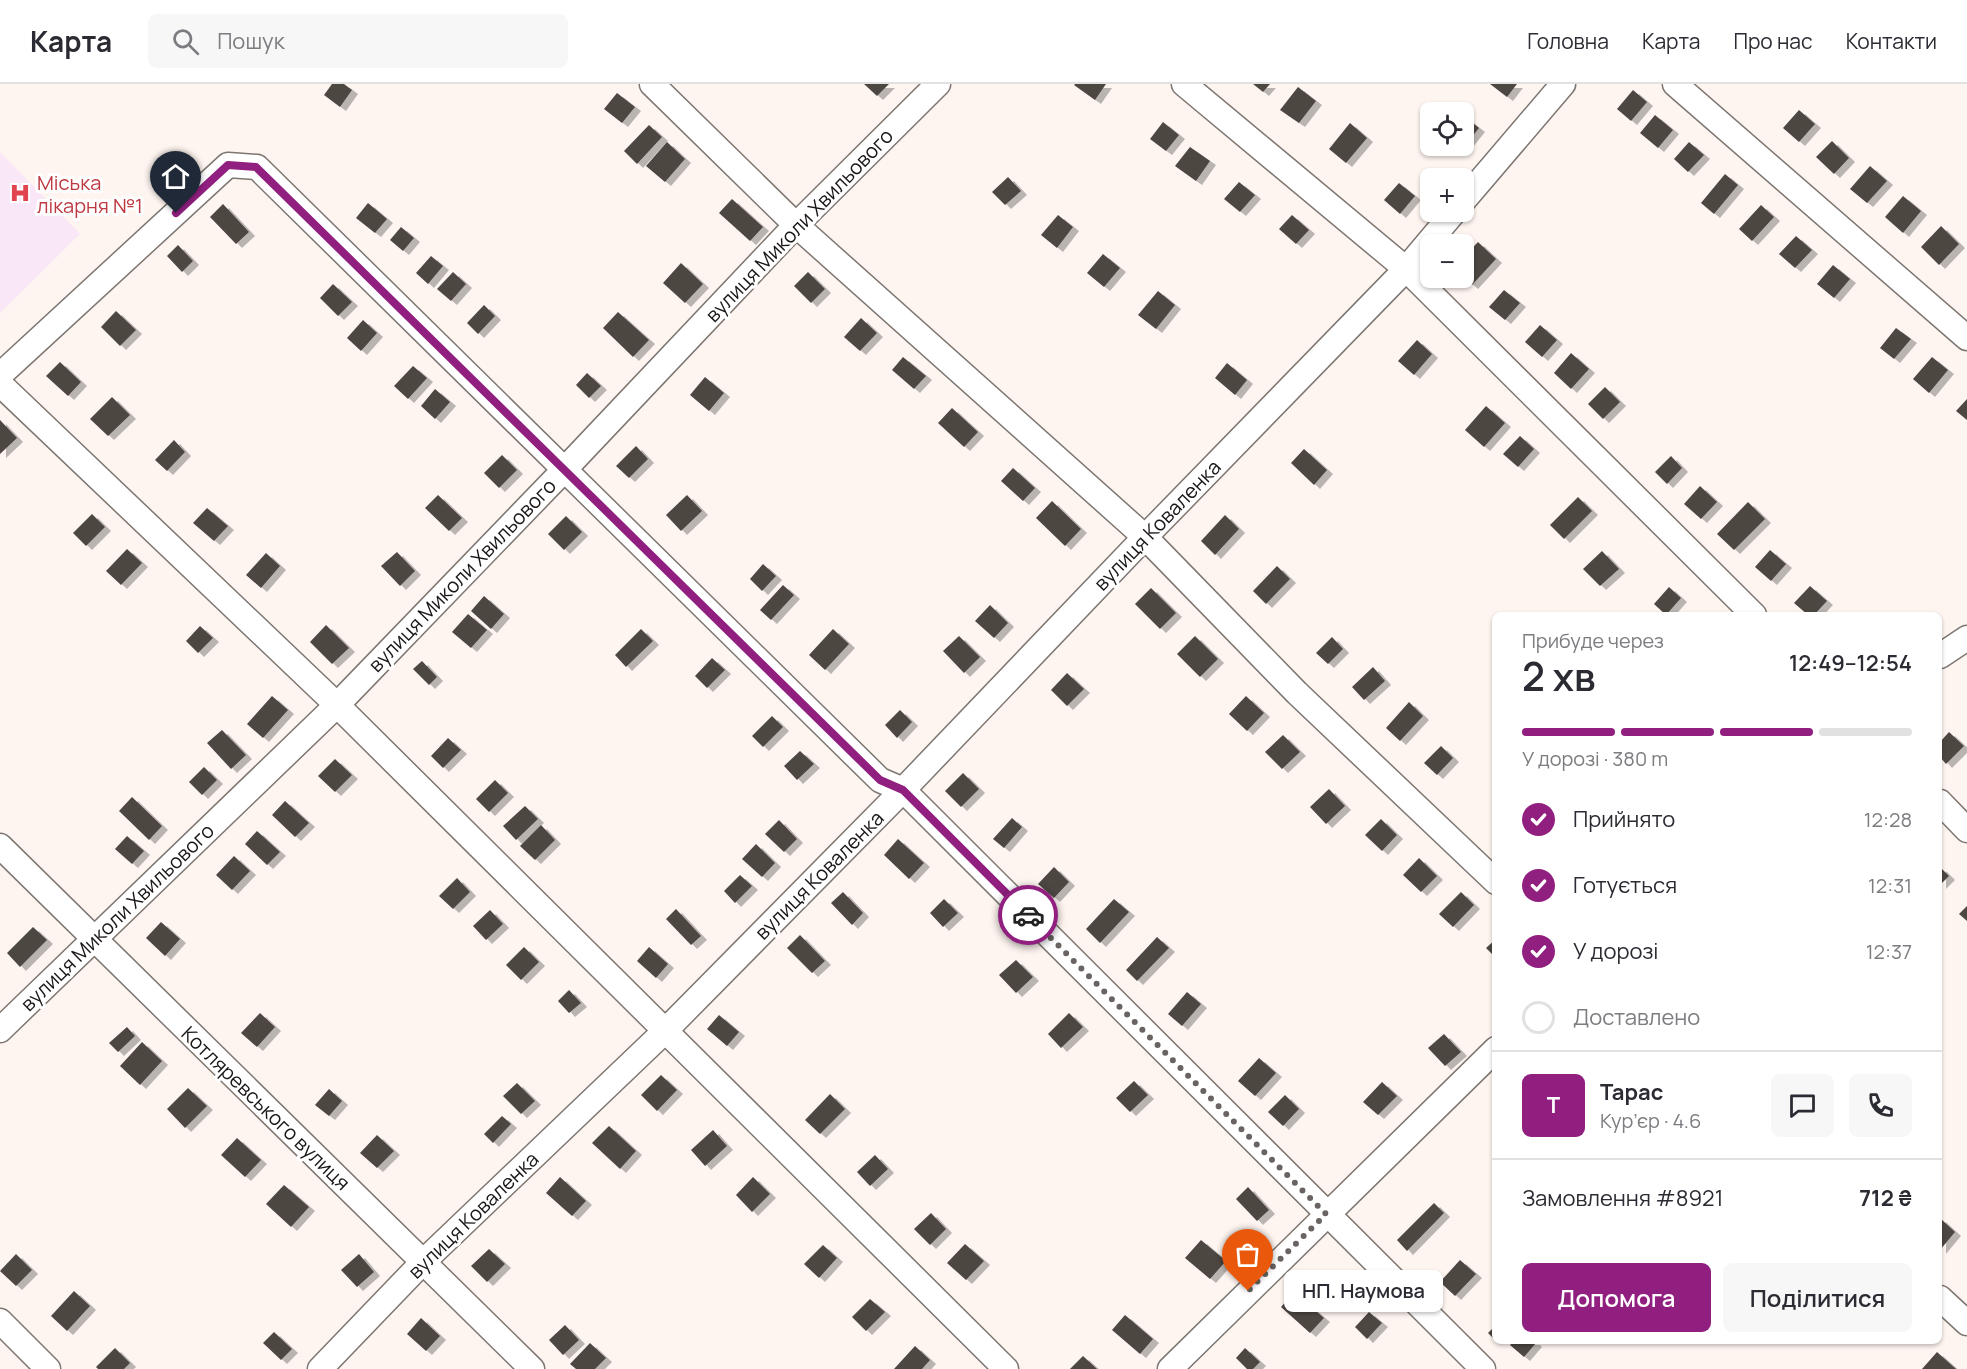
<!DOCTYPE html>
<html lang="uk">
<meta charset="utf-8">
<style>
body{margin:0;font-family:Manrope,sans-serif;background:#f7f7f7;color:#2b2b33;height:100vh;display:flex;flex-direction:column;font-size:22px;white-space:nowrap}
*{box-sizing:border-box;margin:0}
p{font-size:20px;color:#7c7c81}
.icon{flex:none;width:33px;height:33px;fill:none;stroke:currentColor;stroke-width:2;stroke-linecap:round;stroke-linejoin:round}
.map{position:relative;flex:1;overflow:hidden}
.drawer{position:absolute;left:1492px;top:528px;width:450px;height:732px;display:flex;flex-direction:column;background:#fff;border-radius:9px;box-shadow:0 2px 4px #0004}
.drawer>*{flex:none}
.fabs{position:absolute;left:1420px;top:18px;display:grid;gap:12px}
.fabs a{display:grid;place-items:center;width:54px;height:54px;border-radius:9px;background:#fff;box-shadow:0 2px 4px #0004;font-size:30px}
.pin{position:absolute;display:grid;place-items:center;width:51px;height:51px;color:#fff;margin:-62px -26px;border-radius:50% 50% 50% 0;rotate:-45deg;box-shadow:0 0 6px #0007}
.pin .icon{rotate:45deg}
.courier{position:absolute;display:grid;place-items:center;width:60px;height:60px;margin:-30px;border:4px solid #901f80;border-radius:50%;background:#fff;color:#222;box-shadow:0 2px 8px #0007}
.bubble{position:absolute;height:42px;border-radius:9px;background:#fff;box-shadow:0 2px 4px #0004;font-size:20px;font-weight:600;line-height:42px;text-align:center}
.overview em{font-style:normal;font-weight:600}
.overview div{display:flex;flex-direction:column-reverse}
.overview{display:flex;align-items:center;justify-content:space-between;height:102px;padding:0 30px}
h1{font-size:39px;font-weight:600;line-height:45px}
.bar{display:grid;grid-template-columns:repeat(4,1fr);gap:9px 6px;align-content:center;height:72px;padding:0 30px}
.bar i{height:8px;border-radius:4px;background:#e1e1e2}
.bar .active{background:#901f80}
.bar p{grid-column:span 4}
.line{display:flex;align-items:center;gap:15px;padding:0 30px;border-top:2px solid #e1e1e2}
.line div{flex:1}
.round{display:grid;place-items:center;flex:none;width:63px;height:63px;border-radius:9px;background:#f7f7f7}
ol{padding:0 30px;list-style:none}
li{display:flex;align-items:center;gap:18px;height:66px}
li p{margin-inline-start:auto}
li .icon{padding:6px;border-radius:50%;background:#901f80;color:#fff;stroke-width:4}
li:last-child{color:#7c7c81}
li i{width:33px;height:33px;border:3px solid #e1e1e2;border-radius:50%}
.button{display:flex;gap:12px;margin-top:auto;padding:12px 30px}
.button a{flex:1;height:69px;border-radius:9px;background:#901f80;color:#fff;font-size:24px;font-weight:600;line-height:69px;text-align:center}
.button a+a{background:#f7f7f7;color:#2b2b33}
header{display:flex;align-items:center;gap:36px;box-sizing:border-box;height:84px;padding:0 30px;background:#fff;border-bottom:2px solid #e1e1e2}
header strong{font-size:28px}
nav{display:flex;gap:33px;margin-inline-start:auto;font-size:21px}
.search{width:420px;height:54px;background:#f7f7f7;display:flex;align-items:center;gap:15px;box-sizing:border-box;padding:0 21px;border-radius:9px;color:#7c7c81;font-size:22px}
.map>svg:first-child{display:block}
</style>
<header>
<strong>Карта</strong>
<div class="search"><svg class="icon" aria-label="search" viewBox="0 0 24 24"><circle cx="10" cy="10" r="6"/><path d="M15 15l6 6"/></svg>Пошук</div>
<nav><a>Головна</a><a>Карта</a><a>Про нас</a><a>Контакти</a></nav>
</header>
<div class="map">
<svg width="1967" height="1285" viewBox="0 0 1967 1285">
<defs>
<filter id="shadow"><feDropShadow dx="6" dy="4" stdDeviation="0" flood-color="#0004"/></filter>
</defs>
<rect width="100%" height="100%" fill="#fef5f0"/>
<polygon fill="#f9e7f8" points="0,68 80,150 0,229"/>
<g fill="#4d4643" filter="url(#shadow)">
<polygon points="332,0 344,0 352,6 340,23 324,11"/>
<polygon points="864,0 889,0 877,12"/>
<polygon points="1075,0 1106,0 1095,16 1074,1"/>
<polygon points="1253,0 1270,0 1263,8"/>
<polygon points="1490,0 1517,0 1507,13"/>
<polygon points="1298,3 1316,17 1299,39 1280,26"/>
<polygon points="1633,6 1647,18 1631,37 1617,25"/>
<polygon points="617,9 635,23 622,39 604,25"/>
<polygon points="1799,26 1815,40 1799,58 1783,44"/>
<polygon points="1655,31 1673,46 1658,64 1640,49"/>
<polygon points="1464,32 1479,44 1467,59 1464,57"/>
<polygon points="1163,38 1179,51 1166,67 1150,55"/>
<polygon points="1350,39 1367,54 1346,79 1329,65"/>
<polygon points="649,41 662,53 637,80 624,67"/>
<polygon points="1832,57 1849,74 1834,90 1816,73"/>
<polygon points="667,58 685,75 665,98 646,82"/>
<polygon points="1689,58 1704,71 1688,88 1674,75"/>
<polygon points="1190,63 1210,77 1196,97 1175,82"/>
<polygon points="1870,82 1887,97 1867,119 1850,105"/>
<polygon points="1725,90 1738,101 1714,130 1701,119"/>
<polygon points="1008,93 1021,107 1005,121 992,108"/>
<polygon points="1239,98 1255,111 1240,128 1224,115"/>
<polygon points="1399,99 1415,112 1400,130 1384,116"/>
<polygon points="1903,112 1921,127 1903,149 1885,133"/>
<polygon points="732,115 763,143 750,157 719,129"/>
<polygon points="368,119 387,135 375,149 356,134"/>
<polygon points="223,120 249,148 236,160 210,133"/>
<polygon points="1761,121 1774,133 1752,157 1739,145"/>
<polygon points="1058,131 1073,143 1057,164 1041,151"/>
<polygon points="1292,131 1309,146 1296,160 1279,145"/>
<polygon points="1941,142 1959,160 1939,181 1921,163"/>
<polygon points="401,143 414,154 403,167 390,156"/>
<polygon points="1796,152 1812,166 1795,184 1779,170"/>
<polygon points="1478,158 1496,175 1472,201 1464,194 1464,173"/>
<polygon points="178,161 193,177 182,188 167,172"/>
<polygon points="1103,170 1120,184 1104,203 1087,189"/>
<polygon points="431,172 443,182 428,200 416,189"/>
<polygon points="681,179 703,200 685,219 663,199"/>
<polygon points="1833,181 1850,195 1834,214 1817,200"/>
<polygon points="453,188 466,200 451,217 437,205"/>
<polygon points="808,188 825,205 811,219 794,202"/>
<polygon points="333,200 352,218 338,232 320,214"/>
<polygon points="1504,206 1520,219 1505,236 1489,223"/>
<polygon points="1158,207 1175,221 1156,245 1138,231"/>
<polygon points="484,221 495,232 478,250 467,239"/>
<polygon points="116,227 136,246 120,262 101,243"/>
<polygon points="618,228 649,256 633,273 603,244"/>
<polygon points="861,234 877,249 860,267 844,253"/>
<polygon points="363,236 377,249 361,267 347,254"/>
<polygon points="1540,241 1557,256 1542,273 1525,258"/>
<polygon points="1896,244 1911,255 1894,275 1880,264"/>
<polygon points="1417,256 1432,270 1414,291 1398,277"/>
<polygon points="1571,269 1589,285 1571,305 1554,289"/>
<polygon points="903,273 926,292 914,305 892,286"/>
<polygon points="1932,273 1948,286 1929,309 1913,295"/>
<polygon points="60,278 81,298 68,312 46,292"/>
<polygon points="1227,279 1247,296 1235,311 1215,294"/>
<polygon points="413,282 427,294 408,315 394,302"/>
<polygon points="587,289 601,302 589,314 576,301"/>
<polygon points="705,293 724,309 709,327 690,311"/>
<polygon points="1605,303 1620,318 1603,335 1588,320"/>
<polygon points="435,305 450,318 435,335 421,322"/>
<polygon points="112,313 130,331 108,352 90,335"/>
<polygon points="1967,315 1967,336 1956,327"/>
<polygon points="1486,322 1505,339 1484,363 1465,346"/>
<polygon points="952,324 978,348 964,363 938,339"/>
<polygon points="0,336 17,354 0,370"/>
<polygon points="1520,352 1534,365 1518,383 1503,370"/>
<polygon points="174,356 185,368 167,387 155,376"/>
<polygon points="636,362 648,375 629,394 616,382"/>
<polygon points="1304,365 1327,386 1314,401 1291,379"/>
<polygon points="502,371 517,386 499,404 484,389"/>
<polygon points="1671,372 1682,384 1667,400 1655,388"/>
<polygon points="1013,384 1035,404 1023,417 1001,397"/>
<polygon points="1700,402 1717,418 1701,435 1684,420"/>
<polygon points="438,411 462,434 449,447 425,424"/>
<polygon points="687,411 702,427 681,447 666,431"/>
<polygon points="1578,413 1592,427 1564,455 1550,441"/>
<polygon points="1052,417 1081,445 1065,462 1036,434"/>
<polygon points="1748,418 1765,435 1734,466 1717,450"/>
<polygon points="207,424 228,442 214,457 193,439"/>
<polygon points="92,430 105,443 86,462 73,449"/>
<polygon points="1225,431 1239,445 1215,471 1201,457"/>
<polygon points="566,432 582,448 564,466 548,450"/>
<polygon points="127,465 142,479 121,501 106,487"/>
<polygon points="1770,466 1786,480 1771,497 1755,483"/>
<polygon points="1602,467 1619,485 1600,502 1583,485"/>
<polygon points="397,468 415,487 400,502 381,482"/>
<polygon points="266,469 280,482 261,504 246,491"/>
<polygon points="763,480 776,492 762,507 750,495"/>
<polygon points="1277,482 1290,495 1266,520 1253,507"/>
<polygon points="783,501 794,511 771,536 760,526"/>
<polygon points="1810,502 1827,517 1814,531 1808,531 1794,519"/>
<polygon points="1669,503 1681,514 1666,531 1654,520"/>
<polygon points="1151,504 1176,529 1160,545 1135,520"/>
<polygon points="484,512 504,530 491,545 471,527"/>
<polygon points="990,521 1008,539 994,554 975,537"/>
<polygon points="468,530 487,546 471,564 452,548"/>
<polygon points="326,541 349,564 332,580 310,558"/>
<polygon points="200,542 213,554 198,569 186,557"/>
<polygon points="641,545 653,557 626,583 615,571"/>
<polygon points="833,545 849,560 825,586 809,571"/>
<polygon points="959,552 980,573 964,589 943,567"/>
<polygon points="1195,552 1218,575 1200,593 1177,570"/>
<polygon points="1332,553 1343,565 1328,580 1316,569"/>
<polygon points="712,574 725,586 707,604 695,592"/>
<polygon points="422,577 437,593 429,601 413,585"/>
<polygon points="1373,583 1385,597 1364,616 1352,603"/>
<polygon points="1067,589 1084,605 1067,622 1051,606"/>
<polygon points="272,612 288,626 263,654 247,640"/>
<polygon points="1246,612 1264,629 1247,647 1229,630"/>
<polygon points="1409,618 1423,632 1400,657 1386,644"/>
<polygon points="900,626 912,638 897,654 885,641"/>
<polygon points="772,632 783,643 763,663 752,652"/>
<polygon points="222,646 246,671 231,685 207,659"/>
<polygon points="1949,648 1964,662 1946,680 1940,673 1940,658"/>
<polygon points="1283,651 1300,668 1282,685 1265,668"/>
<polygon points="448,654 461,666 443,684 431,672"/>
<polygon points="1441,662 1453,674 1437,691 1424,679"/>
<polygon points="800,667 814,680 797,696 784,682"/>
<polygon points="335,675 352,691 335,708 318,692"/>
<polygon points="204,683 217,696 202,711 189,698"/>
<polygon points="963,689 979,705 961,723 945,707"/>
<polygon points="495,696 508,709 489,728 476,715"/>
<polygon points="1329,705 1345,722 1326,740 1310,723"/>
<polygon points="132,713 162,742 149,756 119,727"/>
<polygon points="285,717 309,739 295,753 272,731"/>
<polygon points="525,722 538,735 516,756 503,742"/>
<polygon points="1012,734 1022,743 1004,764 993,755"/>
<polygon points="1381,735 1397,751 1382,767 1365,751"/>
<polygon points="779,736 797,755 784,768 765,750"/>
<polygon points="541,741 555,756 535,776 520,762"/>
<polygon points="257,747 280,768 267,781 245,760"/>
<polygon points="127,752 144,767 132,780 115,765"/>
<polygon points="898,755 924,779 909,795 884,771"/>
<polygon points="756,760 775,779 762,793 742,775"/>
<polygon points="234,772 250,787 232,806 216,791"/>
<polygon points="1419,774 1437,792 1421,808 1403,791"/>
<polygon points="1054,783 1069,798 1054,814 1038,800"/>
<polygon points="1940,783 1949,792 1940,801"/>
<polygon points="740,791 752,802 735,819 724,807"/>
<polygon points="457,794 470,808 453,825 439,812"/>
<polygon points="843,808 863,829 852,841 831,819"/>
<polygon points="1461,808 1474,821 1453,843 1439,830"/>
<polygon points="944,815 958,829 943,843 930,829"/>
<polygon points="1114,815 1129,828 1100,859 1086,845"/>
<polygon points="1967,822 1967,837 1959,830"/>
<polygon points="676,825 701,852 691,861 666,835"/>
<polygon points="490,826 503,840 486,856 473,842"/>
<polygon points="161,838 180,855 165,872 146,854"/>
<polygon points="33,843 47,856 20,883 7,869"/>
<polygon points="800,851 825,877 812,889 787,864"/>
<polygon points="1157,853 1169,864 1137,897 1126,886"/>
<polygon points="1496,855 1496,874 1486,864"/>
<polygon points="524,863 539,878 521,896 506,881"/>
<polygon points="649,863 668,880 656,894 637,877"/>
<polygon points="1016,876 1033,893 1016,909 999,891"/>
<polygon points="569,906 581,919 569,929 558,917"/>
<polygon points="1187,908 1201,920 1182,942 1168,930"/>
<polygon points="260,929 275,943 257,963 241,949"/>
<polygon points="1069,929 1083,943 1061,964 1048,950"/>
<polygon points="719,931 739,948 727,962 707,945"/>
<polygon points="127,943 135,952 118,968 109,959"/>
<polygon points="1444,950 1461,968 1445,982 1428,964"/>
<polygon points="142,958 162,977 140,1001 120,982"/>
<polygon points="1259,974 1276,989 1255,1012 1238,997"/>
<polygon points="661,991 677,1006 657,1027 641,1011"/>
<polygon points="1134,997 1148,1011 1130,1028 1116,1014"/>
<polygon points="1382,998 1397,1012 1378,1031 1363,1018"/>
<polygon points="517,999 535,1017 521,1030 503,1012"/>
<polygon points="188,1004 207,1022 185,1044 167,1025"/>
<polygon points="329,1005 342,1017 329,1032 315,1021"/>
<polygon points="830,1010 845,1025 820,1050 805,1036"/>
<polygon points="1285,1011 1299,1025 1283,1042 1268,1028"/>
<polygon points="502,1032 511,1040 493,1059 484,1050"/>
<polygon points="609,1042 636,1067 620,1085 592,1059"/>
<polygon points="713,1046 727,1062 705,1082 691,1066"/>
<polygon points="377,1051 394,1067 377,1084 360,1069"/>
<polygon points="237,1054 261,1076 245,1093 221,1071"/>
<polygon points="875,1071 888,1085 870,1102 857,1088"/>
<polygon points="560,1093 586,1117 572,1132 546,1109"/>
<polygon points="753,1093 770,1110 752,1128 736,1111"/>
<polygon points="284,1101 309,1123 291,1143 266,1120"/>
<polygon points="1248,1103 1269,1126 1257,1137 1236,1115"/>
<polygon points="1434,1119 1444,1129 1407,1167 1397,1156"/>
<polygon points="931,1129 946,1145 930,1161 914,1145"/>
<polygon points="1940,1134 1955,1148 1940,1166"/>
<polygon points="1201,1156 1226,1177 1210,1195 1185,1174"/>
<polygon points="965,1160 984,1177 966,1196 947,1179"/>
<polygon points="823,1161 837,1174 819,1194 804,1180"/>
<polygon points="489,1165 505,1180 487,1198 471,1182"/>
<polygon points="16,1170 32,1186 16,1202 0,1187"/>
<polygon points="359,1170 374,1188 357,1203 341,1186"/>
<polygon points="1460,1176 1476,1190 1455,1212 1440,1198"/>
<polygon points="74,1207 90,1222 67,1247 51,1232"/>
<polygon points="1294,1208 1324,1234 1310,1249 1281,1223"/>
<polygon points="870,1215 885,1228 866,1247 852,1233"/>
<polygon points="1369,1228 1382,1239 1367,1255 1355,1243"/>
<polygon points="1125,1231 1153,1255 1140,1270 1112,1246"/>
<polygon points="421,1234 440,1252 426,1267 407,1250"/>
<polygon points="565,1241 579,1256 563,1271 549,1256"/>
<polygon points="1496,1241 1496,1257 1488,1249"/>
<polygon points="274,1248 292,1265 281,1276 263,1259"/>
<polygon points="1514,1257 1534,1257 1536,1259 1524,1273 1510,1261"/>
<polygon points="590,1259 606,1274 595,1285 576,1285 570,1280"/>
<polygon points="915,1262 930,1276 922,1285 894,1285"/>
<polygon points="115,1264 130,1279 124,1285 98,1285 96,1283"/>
<polygon points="1245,1264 1260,1278 1253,1285 1247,1285 1236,1274"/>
<polygon points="1937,1268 1956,1285 1922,1285"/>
<polygon points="1083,1272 1097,1285 1070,1285"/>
</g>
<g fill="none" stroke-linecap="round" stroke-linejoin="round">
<g stroke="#7d7671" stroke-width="27">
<g id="minor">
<polyline points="652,0 796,141 1145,453 1297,609 1496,798"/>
<polyline points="1184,0 1406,185 1754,531"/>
<polyline points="1675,0 1967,254"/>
<polyline points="1464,116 1563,0"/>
<polyline points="0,291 228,81 257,83 880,696 903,706 1483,1285"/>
<polyline points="0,300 337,621 1006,1285"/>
<polyline points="1940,572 1967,554"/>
<polyline points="1940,718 1967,746"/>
<polyline points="0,762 532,1285"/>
<polyline points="0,946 337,621 565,385 796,141 938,0"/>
<polyline points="1940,1214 1967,1239"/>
<polyline points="0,1237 48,1285"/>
<polyline points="320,1285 423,1178 666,946 903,706 1145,453 1406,185 1454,128"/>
<polyline points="1170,1285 1496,965"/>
</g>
</g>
<use href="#minor" stroke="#fff" stroke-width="24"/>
</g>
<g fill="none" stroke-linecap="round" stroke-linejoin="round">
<polyline stroke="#696462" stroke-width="6" stroke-dasharray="0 10.8" points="1028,831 1326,1130 1248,1207"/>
<polyline stroke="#901f80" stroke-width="8" points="176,129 228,81 256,83 880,696 903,706 1028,831"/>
</g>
<defs>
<g id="hospital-bare" transform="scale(1.62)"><path d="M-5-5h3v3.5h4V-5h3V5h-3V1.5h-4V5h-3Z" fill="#e0444e" stroke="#fff" stroke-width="2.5" paint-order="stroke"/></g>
</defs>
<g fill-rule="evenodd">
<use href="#hospital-bare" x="20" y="109"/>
</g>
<g text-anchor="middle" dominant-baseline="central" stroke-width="6" stroke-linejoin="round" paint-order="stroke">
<g font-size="20" fill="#be3a42" stroke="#fff" text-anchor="start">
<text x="37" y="98">Міська<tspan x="37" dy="23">лікарня №1</tspan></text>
</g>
<g font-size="20" fill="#191615" stroke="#fff">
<text transform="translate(799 141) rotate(-46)">вулиця Миколи Хвильового</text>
<text transform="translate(1157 441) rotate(-46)">вулиця Коваленка</text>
<text transform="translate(462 491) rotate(-46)">вулиця Миколи Хвильового</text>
<text transform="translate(819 791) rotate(-45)">вулиця Коваленка</text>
<text transform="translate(117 833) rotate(-44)">вулиця Миколи Хвильового</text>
<text transform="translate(266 1024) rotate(44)">Котляревського вулиця</text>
<text transform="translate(473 1131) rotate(-44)">вулиця Коваленка</text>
</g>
</g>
</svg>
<div class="fabs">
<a><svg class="icon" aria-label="locate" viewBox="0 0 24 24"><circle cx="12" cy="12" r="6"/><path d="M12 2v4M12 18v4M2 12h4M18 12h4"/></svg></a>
<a>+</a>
<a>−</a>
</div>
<div class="pin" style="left:1248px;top:1207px;background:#ea580c"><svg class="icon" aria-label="bag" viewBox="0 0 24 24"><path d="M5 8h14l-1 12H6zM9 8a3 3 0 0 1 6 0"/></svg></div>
<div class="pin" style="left:176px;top:129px;background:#1f2937"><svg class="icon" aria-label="home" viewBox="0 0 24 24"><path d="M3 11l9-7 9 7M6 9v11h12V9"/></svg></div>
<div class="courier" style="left:1028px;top:831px"><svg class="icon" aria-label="car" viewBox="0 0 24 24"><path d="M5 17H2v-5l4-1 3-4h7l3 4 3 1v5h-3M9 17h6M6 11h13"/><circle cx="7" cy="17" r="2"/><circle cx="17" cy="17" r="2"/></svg></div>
<div class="bubble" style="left:1284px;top:1186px;width:159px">НП. Наумова</div>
<section class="drawer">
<div class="overview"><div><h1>2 хв</h1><p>Прибуде через</p></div><em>12:49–12:54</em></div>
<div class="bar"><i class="active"></i><i class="active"></i><i class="active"></i><i></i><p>У дорозі · 380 m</p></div>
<ol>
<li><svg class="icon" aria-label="check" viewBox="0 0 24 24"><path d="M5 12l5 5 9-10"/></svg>Прийнято<p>12:28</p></li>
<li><svg class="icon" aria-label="check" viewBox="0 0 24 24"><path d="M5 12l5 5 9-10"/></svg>Готується<p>12:31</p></li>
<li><svg class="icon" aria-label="check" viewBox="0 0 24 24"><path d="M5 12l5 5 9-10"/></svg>У дорозі<p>12:37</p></li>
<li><i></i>Доставлено</li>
</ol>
<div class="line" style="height:108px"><b class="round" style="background:#901f80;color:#fff">Т</b><div><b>Тарас</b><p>Кур’єр · 4.6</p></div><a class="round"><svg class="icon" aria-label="chat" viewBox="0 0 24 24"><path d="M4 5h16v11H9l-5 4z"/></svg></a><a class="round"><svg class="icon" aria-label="phone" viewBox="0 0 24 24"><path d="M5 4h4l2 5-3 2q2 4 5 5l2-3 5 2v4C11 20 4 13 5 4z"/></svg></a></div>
<div class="line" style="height:78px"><div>Замовлення #8921</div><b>712 ₴</b></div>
<div class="button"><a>Допомога</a><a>Поділитися</a></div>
</section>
</div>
